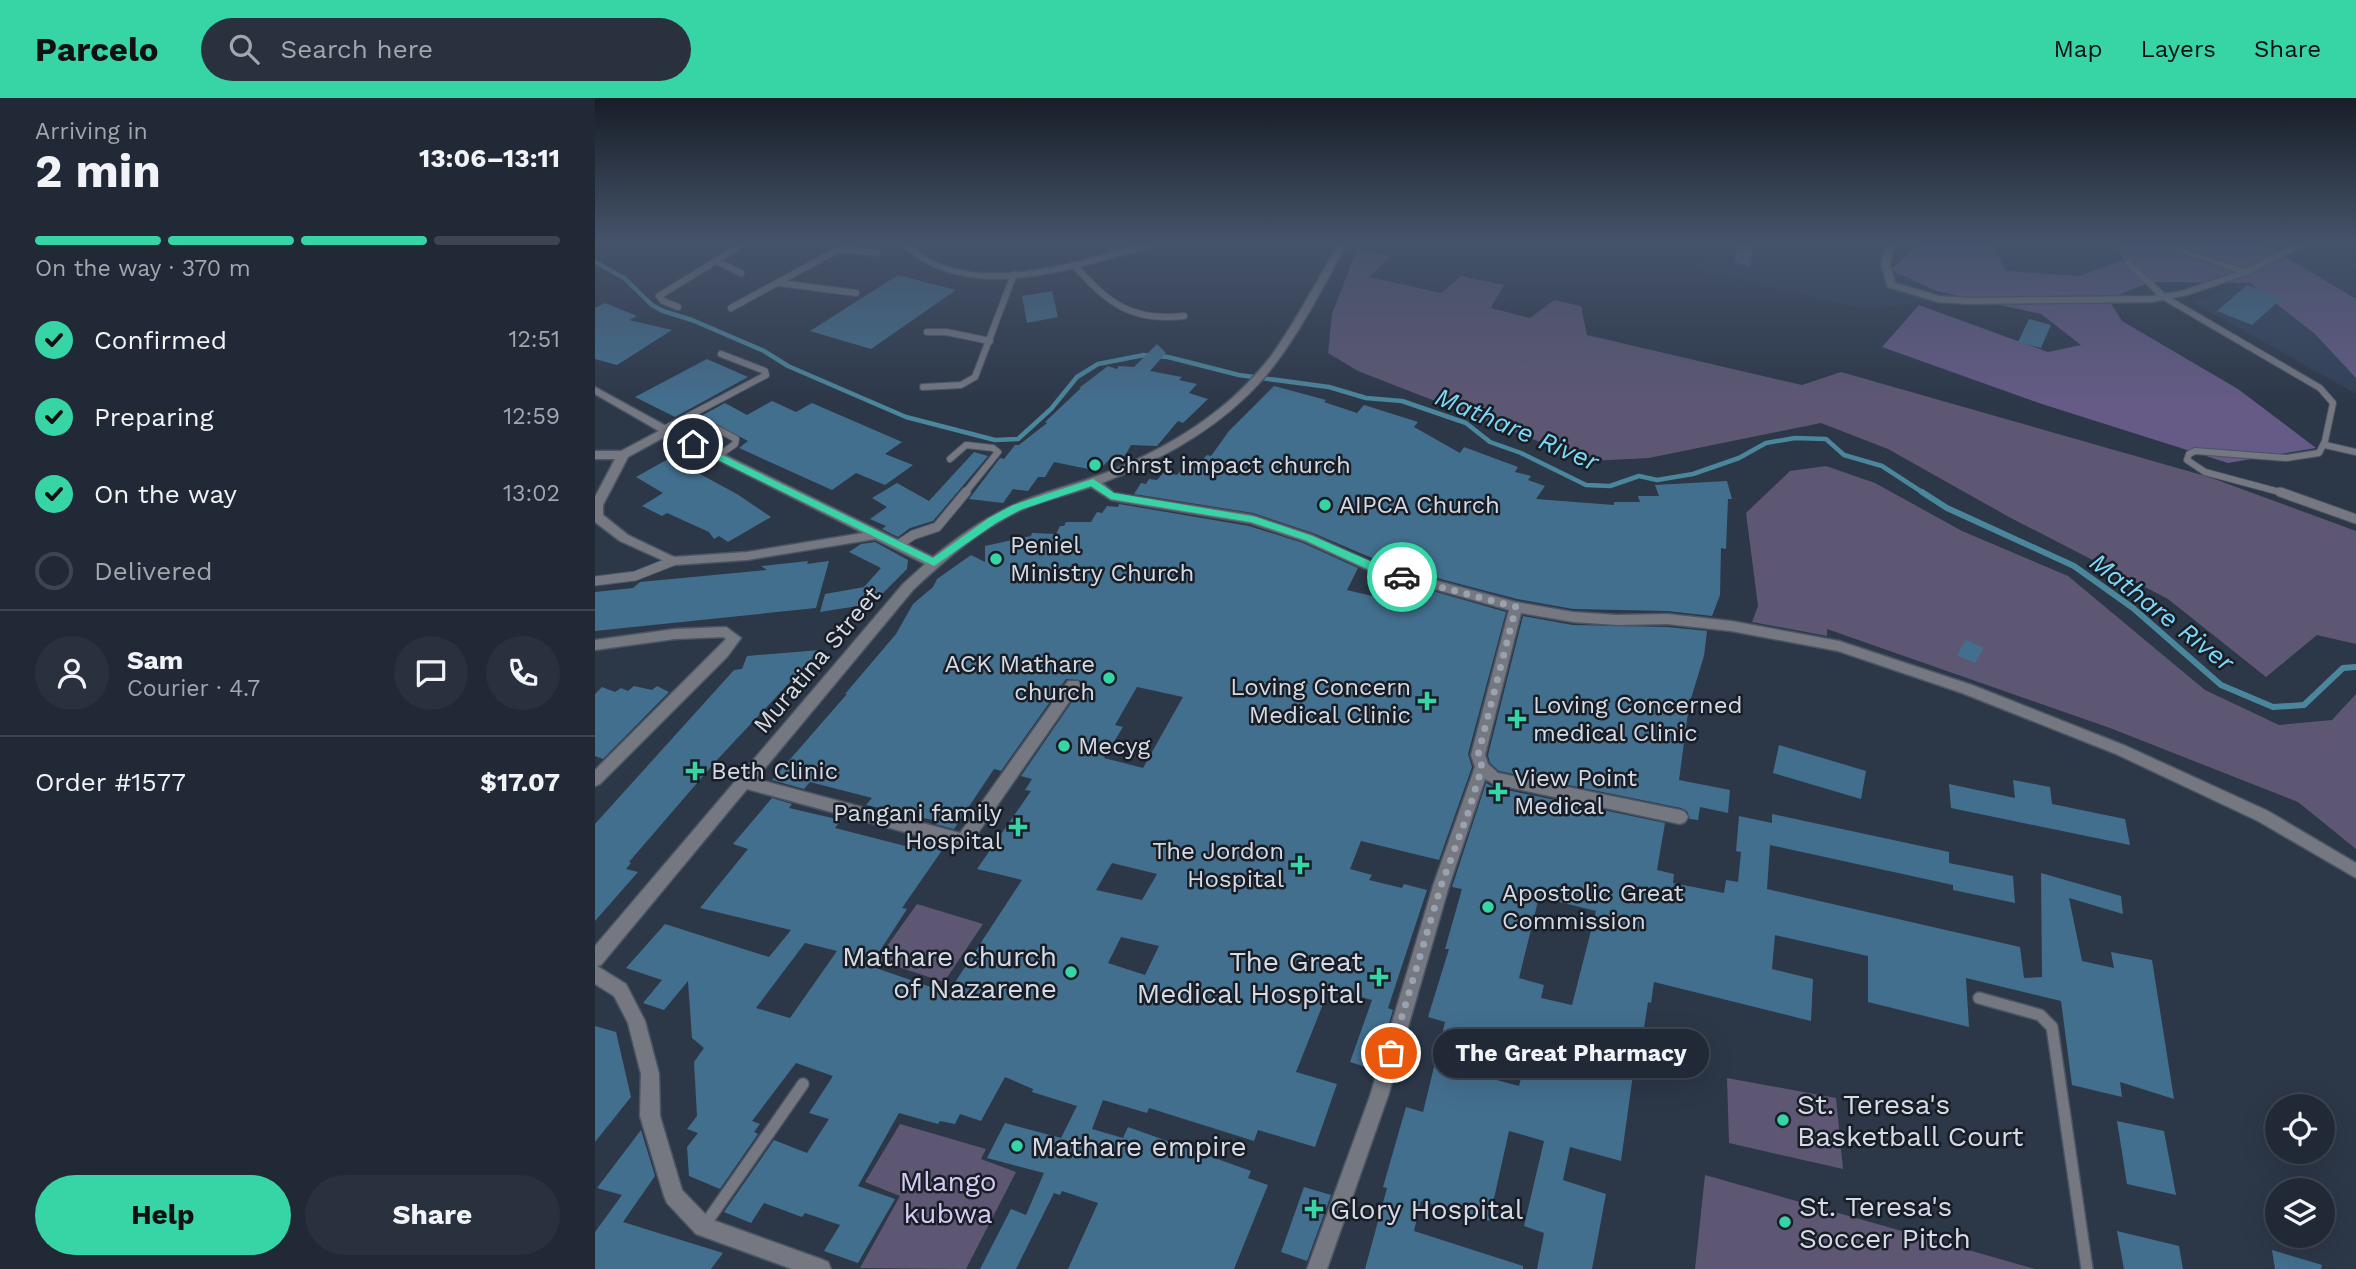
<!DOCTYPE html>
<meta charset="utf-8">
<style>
body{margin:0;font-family:"Work Sans",sans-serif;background:#29313e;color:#f1f3f6;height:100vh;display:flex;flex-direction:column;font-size:26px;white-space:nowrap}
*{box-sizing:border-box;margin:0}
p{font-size:23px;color:#a2a6ad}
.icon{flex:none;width:38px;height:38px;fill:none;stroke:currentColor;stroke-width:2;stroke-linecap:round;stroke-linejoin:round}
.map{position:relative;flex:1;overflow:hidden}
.panel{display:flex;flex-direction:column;background:#212936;width:595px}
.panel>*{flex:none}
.fabs{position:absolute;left:1670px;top:996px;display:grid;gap:14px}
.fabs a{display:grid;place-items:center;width:70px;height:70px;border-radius:50%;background:#212936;box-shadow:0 7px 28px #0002,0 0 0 2px #3e4551;font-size:35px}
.pin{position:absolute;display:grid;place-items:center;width:60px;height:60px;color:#fff;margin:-30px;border:4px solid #fff;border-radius:50%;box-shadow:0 2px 7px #0007}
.courier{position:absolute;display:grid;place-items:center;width:70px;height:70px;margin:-35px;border:5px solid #37d4a6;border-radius:50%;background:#fff;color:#222;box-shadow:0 2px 9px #0007}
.bubble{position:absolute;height:49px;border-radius:24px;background:#212936;box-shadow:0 7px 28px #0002,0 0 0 2px #3e4551;font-size:23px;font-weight:700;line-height:49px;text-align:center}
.summary em{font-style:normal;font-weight:700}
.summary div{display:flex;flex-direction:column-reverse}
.summary{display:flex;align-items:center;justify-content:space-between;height:119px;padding:0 35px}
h1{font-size:46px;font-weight:700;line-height:52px}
.bar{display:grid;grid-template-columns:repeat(4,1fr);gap:10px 7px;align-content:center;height:84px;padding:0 35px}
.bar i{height:9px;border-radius:5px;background:#3e4551}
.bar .selected{background:#37d4a6}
.bar p{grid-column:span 4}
.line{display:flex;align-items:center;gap:18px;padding:0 35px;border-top:2px solid #3e4551}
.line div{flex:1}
.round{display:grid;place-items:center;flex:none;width:74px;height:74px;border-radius:37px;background:#29313e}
ol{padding:0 35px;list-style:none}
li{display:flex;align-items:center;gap:21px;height:77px}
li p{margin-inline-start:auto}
li .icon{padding:7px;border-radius:50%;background:#37d4a6;color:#111;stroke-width:4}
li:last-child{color:#a2a6ad}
li i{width:38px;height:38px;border:4px solid #3e4551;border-radius:50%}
.cta{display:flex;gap:14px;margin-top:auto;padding:14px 35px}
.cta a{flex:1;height:80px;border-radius:42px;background:#37d4a6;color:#111;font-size:28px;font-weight:700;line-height:80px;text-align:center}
.cta a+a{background:#29313e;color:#f1f3f6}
header{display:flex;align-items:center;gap:42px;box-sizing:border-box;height:98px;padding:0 35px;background:#37d4a6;color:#111}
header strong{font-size:33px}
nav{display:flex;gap:38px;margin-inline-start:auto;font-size:24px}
.search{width:490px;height:63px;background:#29313e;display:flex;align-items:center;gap:18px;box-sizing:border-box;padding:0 24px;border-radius:38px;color:#a2a6ad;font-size:26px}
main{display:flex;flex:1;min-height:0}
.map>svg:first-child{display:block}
</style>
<header>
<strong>Parcelo</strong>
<div class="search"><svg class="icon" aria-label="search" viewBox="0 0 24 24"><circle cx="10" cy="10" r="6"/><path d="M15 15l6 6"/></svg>Search here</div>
<nav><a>Map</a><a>Layers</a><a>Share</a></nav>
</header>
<main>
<section class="panel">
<div class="summary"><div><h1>2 min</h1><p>Arriving in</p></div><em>13:06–13:11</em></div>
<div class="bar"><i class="selected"></i><i class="selected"></i><i class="selected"></i><i></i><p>On the way · 370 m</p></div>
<ol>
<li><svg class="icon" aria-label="check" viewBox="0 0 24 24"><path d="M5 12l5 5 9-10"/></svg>Confirmed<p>12:51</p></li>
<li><svg class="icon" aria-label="check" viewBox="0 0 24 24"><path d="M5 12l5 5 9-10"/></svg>Preparing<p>12:59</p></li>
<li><svg class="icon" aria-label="check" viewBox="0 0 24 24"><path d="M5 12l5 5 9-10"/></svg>On the way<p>13:02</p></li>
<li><i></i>Delivered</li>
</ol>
<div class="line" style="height:126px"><a class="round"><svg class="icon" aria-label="person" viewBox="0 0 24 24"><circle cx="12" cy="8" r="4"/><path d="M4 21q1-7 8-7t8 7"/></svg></a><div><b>Sam</b><p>Courier · 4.7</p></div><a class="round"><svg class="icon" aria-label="chat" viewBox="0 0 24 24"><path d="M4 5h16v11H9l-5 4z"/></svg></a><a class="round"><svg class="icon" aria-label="phone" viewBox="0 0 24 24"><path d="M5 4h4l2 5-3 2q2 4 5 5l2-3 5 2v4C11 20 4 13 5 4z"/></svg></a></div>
<div class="line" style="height:91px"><div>Order #1577</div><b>$17.07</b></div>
<div class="cta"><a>Help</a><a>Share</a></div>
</section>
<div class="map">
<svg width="1761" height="1171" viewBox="0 0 1761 1171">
<rect width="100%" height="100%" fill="#2c3748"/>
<g fill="#324057">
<polygon points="1123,144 1684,144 1598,189 1556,199 1366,200 1270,211 1100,171"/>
<polygon points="1737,144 1761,144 1761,296 1599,205"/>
</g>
<g fill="#5e5774">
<polygon points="762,151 795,159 774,179 846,195 866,178 909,187 896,210 935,220 959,202 986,208 992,237 1207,287 1246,274 1614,379 1761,433 1761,546 1722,537 1671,579 1573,501 1414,419 1293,351 1226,325 1054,360 994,363 763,273 733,255 737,216"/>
<polygon points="1231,368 1280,385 1367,433 1473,478 1610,592 1684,627 1737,622 1761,596 1761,751 1703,704 1515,630 1232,531 1232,538 1157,524 1163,508 1151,415 1195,373"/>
<polygon points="322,806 388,826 349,884 282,862"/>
<polygon points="1132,980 1241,1000 1248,1071 1134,1045"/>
<polygon points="305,1026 391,1051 386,1061 421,1074 371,1171 265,1170 305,1098 270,1084"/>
<polygon points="1110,1077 1440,1171 1100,1171"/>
</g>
<polygon fill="#665b86" points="1334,144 1395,144 1411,173 1484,178 1529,162 1520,144 1665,144 1761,201 1761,280 1720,236 1655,185 1556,184 1513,201 1527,223 1643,291 1721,350 1633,365 1447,306 1287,249 1324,207 1453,254 1486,247 1446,216 1342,193 1295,172 1324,147"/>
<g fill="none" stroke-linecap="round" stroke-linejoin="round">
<polyline stroke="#4b879c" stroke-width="4.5" points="0,164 29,180 57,207 68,213 97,222 169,253 193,268 311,319 400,342 423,341 456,311 482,279 503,266 549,257 573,259 644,277 734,289 771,300 807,303 871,325 895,344 926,355 991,387 1015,388 1044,378 1062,382 1098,376 1144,360 1171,345 1200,340 1231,341 1249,357 1287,368 1330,396"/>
<polyline stroke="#4b879c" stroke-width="6" points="1327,394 1352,410 1479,468 1538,510 1626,587 1678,609 1709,607 1748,570 1761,569"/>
</g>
<g fill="#436f8e" fill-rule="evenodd">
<polygon points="1143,144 1159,144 1155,169 1140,164"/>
<polygon points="303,177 361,192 276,251 215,233"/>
<polygon points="1652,187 1687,200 1657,227 1622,213"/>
<polygon points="457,193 463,219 432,225 427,198"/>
<polygon points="10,205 42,218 34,222 77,232 22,267 0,261 0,210"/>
<polygon points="1434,221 1456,227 1446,250 1423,244"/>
<polygon points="562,246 571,255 555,273 587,279 584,282 602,286 594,295 613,301 588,325 583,323 562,348 536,347 527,363 515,361 503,373 459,364 450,379 443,379 433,393 418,391 408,405 374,401 405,360 409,361 420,347 424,347 452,325 450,324 486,290 484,290 513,268 522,271 524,268 539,269"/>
<polygon points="112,261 153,279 80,319 40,299"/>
<polygon points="679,288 731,302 729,304 762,315 769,307 823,324 819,329 865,355 869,349 923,369 920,374 936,378 933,382 950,388 941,401 1019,407 1019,404 1045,404 1043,398 1064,398 1060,387 1132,383 1137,401 1133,401 1131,451 1126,450 1125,497 1117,518 1072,513 978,511 922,501 796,468 718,435 658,415 539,396 546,385 551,386 554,381 562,382 569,374 582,377 590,367 600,369 612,357 616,358 634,333"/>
<polygon points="177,303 201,314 217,305 307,344 290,356 318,367 290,387 261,375 237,392 144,350 153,343 106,318 130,305 152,317"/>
<polygon points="379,354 393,358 338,423 315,430 303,439 287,431 291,428 275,421 292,409 277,400 302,385 334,403"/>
<polygon points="75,360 142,396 176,419 133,444 124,438 119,441 114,434 72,415 67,418 47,408 68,395 41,379"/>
<path d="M524,406L654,428L708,445L763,470L752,492L815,507L824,489L911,514L873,656L877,669L844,762L766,743L755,771L777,777L774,782L807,790L809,786L832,792L793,910L798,912L780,972L755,964L777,902L734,891L701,974L742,986L720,1049L663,1032L659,1043L554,1010L552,1015L508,1002L497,1031L528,1040L533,1029L656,1073L653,1080L673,1087L639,1171H473L503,1105L467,1093L465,1097L459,1095L421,1171H385L416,1111L431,1117L449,1075L392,1060L410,1025L466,1040L482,1008L437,994L438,991L410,979L386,1023L365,1016L360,1026L345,1023L343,1026L304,1015L263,1088L300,1101L263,1165L229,1153L245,1127L210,1115L207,1119L169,1105L156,1125L129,1114L179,1042L212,1055L234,1021L214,1015L238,978L201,965L157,1023L165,1026L159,1034L163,1036L125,1091L94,1078L92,1049L103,1035L92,1031L102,1018L99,964L109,950L97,940L93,883L69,912L48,905L67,882L31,870L70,826L174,859L196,832L105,810L153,751L138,746L177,700L197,706L194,710L246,722L240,730L322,751L329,742L350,748L307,810L312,811L275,868L353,895L427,782L382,771L436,693L430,692L437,681L426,678L485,592L487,588L485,582L471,581L406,673L399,671L359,731L340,726L342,723L271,707L277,700L215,684L209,691L177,682L252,596H250L301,536L318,506L338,489L342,481L376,457L390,464V448L436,438L437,435L461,436L465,428H469L471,424H496L502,414L507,415L512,408L523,409ZM542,589L588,599L548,670L509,660L528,629L520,627ZM517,765L562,776L547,802L501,792ZM526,839L564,848L550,877L513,865ZM210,845L242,853L195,920L161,910Z"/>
<polygon points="280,444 313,462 312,471 284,499 269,507 225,514 230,496 269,489 286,470 254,454 266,446"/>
<polygon points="213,463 212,466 234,463 221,510 0,533 0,494 38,490 45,484 172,472 166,468"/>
<polygon points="928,518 978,527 1072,529 1112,533 1109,558 1094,607 1084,682 1135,692 1133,715 1105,709 1103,722 1095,721 1092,713 1086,710 904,673 895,665 893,657"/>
<polygon points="1371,542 1389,550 1380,565 1362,557"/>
<polygon points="225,552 121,663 34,764 36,765 31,771 43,774 0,823 0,726 139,572 147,571 152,558"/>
<polygon points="39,588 57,592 62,588 74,594 8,661 0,658 0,596 7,589 20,594 26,590 33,593"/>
<polygon points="1184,647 1271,673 1266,701 1178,675"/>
<polygon points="1418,682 1455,689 1457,706 1530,721 1535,747 1356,710 1354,686 1420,700"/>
<path d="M891,685L898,689L1070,725L1062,772L1079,776L1078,785L1129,795L1131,782L1143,784L1146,754L1141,753L1144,718L1177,725V716L1354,754V765L1418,778L1420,805L1358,792V787L1175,747L1172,791L1425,849L1429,880L1447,879L1446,775L1526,798L1528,816L1474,800L1487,863L1519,870L1516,854L1557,862L1579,1001L1525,984L1527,999L1477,987L1466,903L1371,880L1374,929L1273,904V858L1180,837L1177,871L1218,881L1216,923L1059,884L1056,905L1053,904L1044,963L1040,962L1026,1063L975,1049L968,1082L1011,1096L997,1171H942L949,1135L929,1128L949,1043L914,1033L894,1123L826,1103L819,1133L928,1168V1171H770L792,1090L788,1089L811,1009L828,1014L850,924L833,919L854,851H850L867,791L857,789ZM944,799L1001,813L977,907L946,900L949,887L924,880ZM893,933L938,944L930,976H927L924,988L883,977Z"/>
<polygon points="0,928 21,934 36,999 0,1044"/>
<polygon points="1522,1023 1569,1033 1581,1097 1532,1086"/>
<polygon points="46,1032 60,1078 28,1124 128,1155 116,1171 0,1171 0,1134 27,1097 2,1090"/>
<polygon points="709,1089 736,1097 712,1163 686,1154"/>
<polygon points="1522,1133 1584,1148 1588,1171 1529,1171"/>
<polygon points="1677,1152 1727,1167 1726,1171 1680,1171"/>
</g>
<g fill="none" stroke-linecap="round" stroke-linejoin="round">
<g stroke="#4a5564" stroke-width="8">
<g id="service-far2">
<polyline points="246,151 282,155"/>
<polyline points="1533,165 1569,199 1725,290 1738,305 1730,343 1724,355 1691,360 1600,353 1594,356 1592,362 1610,374 1692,396"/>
<path d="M479,167C513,205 536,224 589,218"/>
<polyline points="146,175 121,163 150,144"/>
<polyline points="184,185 261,195"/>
<polyline points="83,209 68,203 64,198 121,163"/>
<polyline points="136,210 257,144"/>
<polyline points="332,234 351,234 395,243"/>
<polyline points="328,289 366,287 380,279 419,176"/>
<polyline points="111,325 141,341 140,346 123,358"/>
<polyline points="69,331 171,277 170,273 126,256"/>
<polyline points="1730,347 1761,354"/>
<polyline points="355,361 371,347 398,350 403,354 369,396"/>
</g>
</g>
<g stroke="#4a5564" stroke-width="11">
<g id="service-far1">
<polyline points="1685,394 1761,421"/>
<polyline points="303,447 318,437 342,429 371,394"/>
<polyline points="0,483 40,478 78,463"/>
</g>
</g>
<g stroke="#4a5564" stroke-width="14">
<g id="service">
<polyline points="1384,900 1445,917 1457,929 1492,1171"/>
<polyline points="109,1128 208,986"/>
</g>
</g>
<g stroke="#4a5564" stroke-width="3">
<g id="minor">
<path d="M304,144C319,144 323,155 335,162C342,165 352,169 360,171C418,186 495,161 550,144H563C550,153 529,156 513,161C447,180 357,200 304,144Z"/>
<path d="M745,144H753C727,190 703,240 668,281C625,330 566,362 507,385L519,395L657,417L717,437L783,467L921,504L978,514L1022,517L1072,516L1136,523L1244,543L1377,587L1531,648L1673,713L1761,765V780L1663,723L1521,656L1367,595L1243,553L1136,533L1072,526L1022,527L978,524L926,515L890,657L893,666L903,675L1085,712L1090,714L1093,719L1090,724L1085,726L899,686L890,681L854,788L793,998L732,1171H712L775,998L838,788L880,669L876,657L914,512L775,473L709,443L655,425L516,402L496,389C475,396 454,401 433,409C389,428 352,460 318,492L161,681L365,735L473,583H483L485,587L483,591L374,748L368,750L152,691L6,867L2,868L31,886L50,923L64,976L65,1018L87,1092L115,1121L226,1161L233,1164L236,1171H197L101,1136L72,1105L69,1098L45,1018L46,976L33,925L19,898L0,886V848L308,486L330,466L280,441L152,462L78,467L25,443L0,424V399L20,361H0V353H26L64,333L0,296V289L73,329L338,459C365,437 395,416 428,403C457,391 489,384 518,372C579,347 636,311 676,258C702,222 722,182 745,144ZM73,337L268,435L152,454L79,459L33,437L8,417V407L33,359Z"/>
<path d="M1067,144H1112C1101,150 1078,150 1067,144Z"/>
<polygon points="1292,144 1300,144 1295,166 1300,185 1344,198 1374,200 1557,198 1587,193 1642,174 1554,144 1567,144 1650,171 1705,144 1716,144 1654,176 1592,197 1557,204 1374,206 1343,204 1293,189 1286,166"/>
<polygon points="131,529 146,540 132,559 5,686 0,688 0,672 131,541 128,539 80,541 0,552 0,542 80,531"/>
</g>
</g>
<use href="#service-far2" stroke="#757781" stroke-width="6"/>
<use href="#service-far1" stroke="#757781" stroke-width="9"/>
<use href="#service" stroke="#757781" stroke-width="11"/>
<use href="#minor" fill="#757781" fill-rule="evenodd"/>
</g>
<linearGradient id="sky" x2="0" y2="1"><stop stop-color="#181e28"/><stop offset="0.47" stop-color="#45536a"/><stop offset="1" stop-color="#45536a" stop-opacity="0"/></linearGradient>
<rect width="1761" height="308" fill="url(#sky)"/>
<polygon fill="#37d4a6" points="98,343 338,460 394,420 418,407 498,381 519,395 661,419 717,438 812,479 807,482 775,472 710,442 656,424 516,401 496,388 425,412 401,425 339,468 95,348 93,346"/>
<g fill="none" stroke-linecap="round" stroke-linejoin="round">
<polyline stroke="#99a2af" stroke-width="7" stroke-dasharray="0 12.6" points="796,955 846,788 873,715 887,669 883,657 921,509 807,479"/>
</g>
<g fill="#37d4a6" stroke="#191e26" stroke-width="2.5">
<circle cx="500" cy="367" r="7"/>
<circle cx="730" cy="407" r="7"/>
<circle cx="401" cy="461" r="7"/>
<circle cx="514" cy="580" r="7"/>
<path d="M828.5 592.5h7v7h7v7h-7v7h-7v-7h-7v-7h7z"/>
<path d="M918.5 610.5h7v7h7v7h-7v7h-7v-7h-7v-7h7z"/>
<circle cx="469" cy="648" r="7"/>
<path d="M96.5 662.5h7v7h7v7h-7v7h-7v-7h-7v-7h7z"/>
<path d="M899.5 683.5h7v7h7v7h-7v7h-7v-7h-7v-7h7z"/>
<path d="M419.5 718.5h7v7h7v7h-7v7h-7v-7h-7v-7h7z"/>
<path d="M701.5 756.5h7v7h7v7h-7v7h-7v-7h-7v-7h7z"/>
<circle cx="893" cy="809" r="7"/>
<circle cx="476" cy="874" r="7"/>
<path d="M780.5 868.5h7v7h7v7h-7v7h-7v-7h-7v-7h7z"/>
<circle cx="1188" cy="1022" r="7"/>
<circle cx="422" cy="1048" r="7"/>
<path d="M715.5 1100.5h7v7h7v7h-7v7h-7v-7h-7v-7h7z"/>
<circle cx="1190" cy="1124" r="7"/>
</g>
<g text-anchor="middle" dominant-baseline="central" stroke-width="5" stroke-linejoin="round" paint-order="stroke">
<g font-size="24" fill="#d4dbe6" stroke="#191e26" text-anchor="start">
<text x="514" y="367">Chrst impact church</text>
<text x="744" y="407">AIPCA Church</text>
<text x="415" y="447">Peniel<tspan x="415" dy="28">Ministry Church</tspan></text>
<text x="500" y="566" text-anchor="end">ACK Mathare<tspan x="500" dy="28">church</tspan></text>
<text x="816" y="589" text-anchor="end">Loving Concern<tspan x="816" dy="28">Medical Clinic</tspan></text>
<text x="938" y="607">Loving Concerned<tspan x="938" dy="28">medical Clinic</tspan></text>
<text x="483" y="648">Mecyg</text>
<text x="116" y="673">Beth Clinic</text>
<text x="919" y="680">View Point<tspan x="919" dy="28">Medical</tspan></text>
<text x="407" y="715" text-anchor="end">Pangani family<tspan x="407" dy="28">Hospital</tspan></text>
<text x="689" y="753" text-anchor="end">The Jordon<tspan x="689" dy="28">Hospital</tspan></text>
<text x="907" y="795">Apostolic Great<tspan x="907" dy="28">Commission</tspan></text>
</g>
<g font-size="24" fill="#d4dbe6" stroke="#191e26">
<text transform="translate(222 562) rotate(-50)">Muratina Street</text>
</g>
<g font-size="26" font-style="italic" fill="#7bd8f9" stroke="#191e26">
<text transform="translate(922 331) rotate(23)">Mathare River</text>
<text transform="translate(1567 514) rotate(38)">Mathare River</text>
</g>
<g font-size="28" fill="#d4dbe6" stroke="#191e26" text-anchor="start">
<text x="462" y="858" text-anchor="end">Mathare church<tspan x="462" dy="32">of Nazarene</tspan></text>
<text x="768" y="863" text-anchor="end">The Great<tspan x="768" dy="32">Medical Hospital</tspan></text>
<text x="1202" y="1006">St. Teresa's<tspan x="1202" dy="32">Basketball Court</tspan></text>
<text x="436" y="1048">Mathare empire</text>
<text x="1204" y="1108">St. Teresa's<tspan x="1204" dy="32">Soccer Pitch</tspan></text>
<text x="735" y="1111">Glory Hospital</text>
</g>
<g font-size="28" fill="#d5caf5" stroke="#191e26">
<text x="353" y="1083">Mlango<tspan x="353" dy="32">kubwa</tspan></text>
</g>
</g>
</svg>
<div class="fabs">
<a><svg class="icon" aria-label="locate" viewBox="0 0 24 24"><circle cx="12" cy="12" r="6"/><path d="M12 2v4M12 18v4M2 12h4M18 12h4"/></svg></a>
<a><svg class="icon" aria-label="layers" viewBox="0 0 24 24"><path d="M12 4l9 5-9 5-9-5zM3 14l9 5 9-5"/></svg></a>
</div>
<div class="pin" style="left:796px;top:955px;background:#ea580c"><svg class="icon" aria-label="bag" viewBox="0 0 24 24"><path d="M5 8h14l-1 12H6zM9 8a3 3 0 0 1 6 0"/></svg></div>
<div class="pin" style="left:98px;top:346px;background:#1f2937"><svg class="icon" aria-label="home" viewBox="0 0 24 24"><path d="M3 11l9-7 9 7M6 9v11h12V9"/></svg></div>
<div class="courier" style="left:807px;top:479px"><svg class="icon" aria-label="car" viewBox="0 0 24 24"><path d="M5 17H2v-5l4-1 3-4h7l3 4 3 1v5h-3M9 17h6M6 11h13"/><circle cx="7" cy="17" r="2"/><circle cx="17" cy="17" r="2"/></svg></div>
<div class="bubble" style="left:838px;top:931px;width:276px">The Great Pharmacy</div>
</div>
</main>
